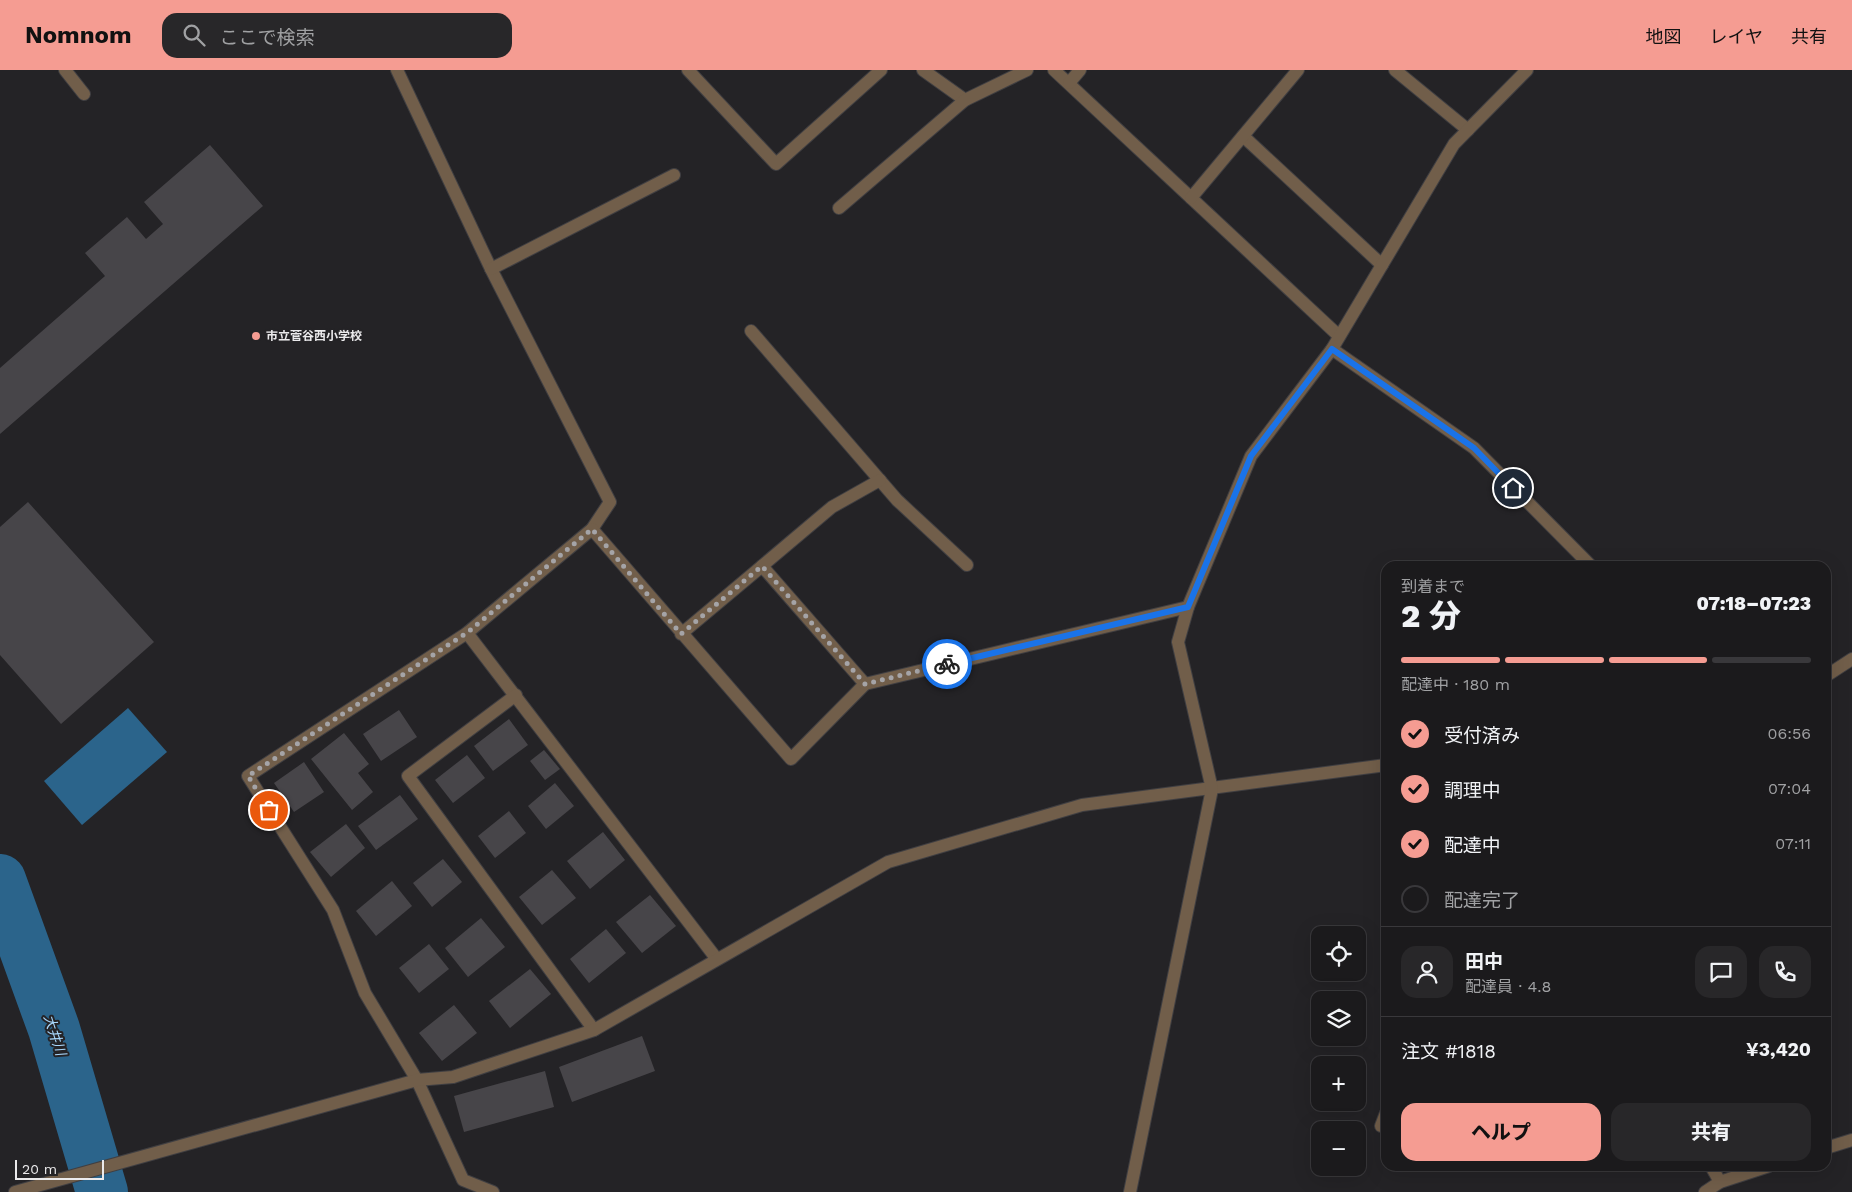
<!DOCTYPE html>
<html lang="ja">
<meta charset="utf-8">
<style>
body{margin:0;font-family:"Work Sans","Noto Sans JP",sans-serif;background:#282729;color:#f1f3f6;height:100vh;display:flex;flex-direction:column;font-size:19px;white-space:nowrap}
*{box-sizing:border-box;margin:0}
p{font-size:16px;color:#a0a1a3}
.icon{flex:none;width:28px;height:28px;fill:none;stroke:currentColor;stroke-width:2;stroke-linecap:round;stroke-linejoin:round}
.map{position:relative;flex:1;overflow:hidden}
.sheet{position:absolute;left:1381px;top:491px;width:450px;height:610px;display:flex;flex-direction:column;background:#1b1a1c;border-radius:15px;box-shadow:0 5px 20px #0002,0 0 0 1px #39383b}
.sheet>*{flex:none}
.tools{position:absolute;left:1311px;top:856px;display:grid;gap:10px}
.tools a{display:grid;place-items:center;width:55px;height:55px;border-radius:10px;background:#1b1a1c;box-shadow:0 5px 20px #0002,0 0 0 1px #39383b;font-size:25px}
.scale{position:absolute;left:15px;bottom:12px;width:89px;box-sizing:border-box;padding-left:5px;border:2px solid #ebeaec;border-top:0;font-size:14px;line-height:18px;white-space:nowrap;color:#ebeaec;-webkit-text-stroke:4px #242326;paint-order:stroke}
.pin{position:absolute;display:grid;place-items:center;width:42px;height:42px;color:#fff;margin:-21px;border:2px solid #fff;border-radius:50%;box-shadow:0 1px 5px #0007}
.courier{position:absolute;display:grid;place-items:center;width:50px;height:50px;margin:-25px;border:4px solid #1a73e8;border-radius:50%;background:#fff;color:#222;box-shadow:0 1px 6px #0007}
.summary em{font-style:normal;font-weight:800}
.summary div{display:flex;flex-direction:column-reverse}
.summary{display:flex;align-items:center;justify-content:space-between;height:85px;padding:0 20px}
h1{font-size:32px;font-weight:800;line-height:38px}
.bar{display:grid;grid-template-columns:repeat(4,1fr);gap:8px 5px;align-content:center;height:60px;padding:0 20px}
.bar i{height:6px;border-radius:4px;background:#39383b}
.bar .selected{background:#f59c92}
.bar p{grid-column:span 4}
.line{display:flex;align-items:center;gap:12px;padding:0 20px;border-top:1px solid #39383b}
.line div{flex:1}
.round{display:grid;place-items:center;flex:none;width:52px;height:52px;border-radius:15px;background:#282729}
ol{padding:0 20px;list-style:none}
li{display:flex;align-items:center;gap:15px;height:55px}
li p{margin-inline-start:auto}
li .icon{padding:5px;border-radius:50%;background:#f59c92;color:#111;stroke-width:4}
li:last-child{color:#a0a1a3}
li i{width:28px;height:28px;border:2px solid #39383b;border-radius:50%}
.button{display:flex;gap:10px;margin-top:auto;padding:10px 20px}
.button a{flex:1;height:58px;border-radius:15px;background:#f59c92;color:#111;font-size:20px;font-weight:800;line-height:58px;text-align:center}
.button a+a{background:#282729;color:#f1f3f6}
header{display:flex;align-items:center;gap:30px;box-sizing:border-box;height:70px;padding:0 25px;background:#f59c92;color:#111}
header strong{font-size:24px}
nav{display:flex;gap:28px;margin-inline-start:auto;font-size:18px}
.search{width:350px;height:45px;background:#282729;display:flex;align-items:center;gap:12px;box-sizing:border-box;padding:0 18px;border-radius:15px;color:#a0a1a3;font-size:19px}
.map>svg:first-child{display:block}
</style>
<header>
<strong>Nomnom</strong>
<div class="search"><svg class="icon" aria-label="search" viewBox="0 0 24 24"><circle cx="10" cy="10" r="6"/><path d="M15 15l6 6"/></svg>ここで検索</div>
<nav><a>地図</a><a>レイヤ</a><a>共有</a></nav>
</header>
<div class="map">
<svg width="1852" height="1122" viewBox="0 0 1852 1122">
<rect width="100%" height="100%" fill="#242326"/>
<polygon fill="#2b648b" points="128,638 167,682 82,755 44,711"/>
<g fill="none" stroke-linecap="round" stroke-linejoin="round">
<polyline stroke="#2b648b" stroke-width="52" points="0,810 54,959 102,1122"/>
</g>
<g fill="#474549">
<polygon points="210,75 263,136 0,364 0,298 105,206 85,183 127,147 146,169 163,154 144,132"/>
<polygon points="28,432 154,572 61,654 0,585 0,457"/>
<polygon points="399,640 417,667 381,691 363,664"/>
<polygon points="509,649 528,675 493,701 474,676"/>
<polygon points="344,663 369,694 358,703 373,722 352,740 311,689"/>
<polygon points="544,680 560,699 545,710 530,691"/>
<polygon points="467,685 485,708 453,733 435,710"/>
<polygon points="304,692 324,722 294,742 274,713"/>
<polygon points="555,713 574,736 546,759 528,736"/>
<polygon points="400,725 418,749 376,780 358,756"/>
<polygon points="509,741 526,763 495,788 478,766"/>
<polygon points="346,754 365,778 331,807 310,782"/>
<polygon points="603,762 625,790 590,819 567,791"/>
<polygon points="443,789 462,812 432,837 413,813"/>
<polygon points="552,800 576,828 542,855 519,827"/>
<polygon points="392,811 412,836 376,866 356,841"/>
<polygon points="650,825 676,856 642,883 616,852"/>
<polygon points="481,848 505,877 468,907 445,878"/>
<polygon points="606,859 626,883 589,913 570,889"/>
<polygon points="429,874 449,899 419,923 399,898"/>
<polygon points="530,899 551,924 510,958 489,931"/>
<polygon points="454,935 477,963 442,991 419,963"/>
<polygon points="642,966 655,1001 572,1032 559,997"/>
<polygon points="545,1001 554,1037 464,1062 454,1026"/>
</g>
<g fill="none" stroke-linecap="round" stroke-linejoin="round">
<g stroke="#403f42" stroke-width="14">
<g id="minor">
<polyline points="65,0 84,24"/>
<polyline points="397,0 491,199 610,432 592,459 467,563 248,706 333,840 365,923 417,1010 463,1110 493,1122"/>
<polyline points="688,0 776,94 881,0"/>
<polyline points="923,0 965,30"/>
<polyline points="1054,0 1339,266"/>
<polyline points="1395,0 1468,60"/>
<polyline points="1069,13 1080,0"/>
<polyline points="1243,66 1382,195"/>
<polyline points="1191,128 1298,0"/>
<polyline points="839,138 965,30 1027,0"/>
<polyline points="491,199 674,105"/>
<polyline points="751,261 897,430 967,495"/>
<polyline points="1332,279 1474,378 1591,496"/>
<polyline points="592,459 791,689 865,614 762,496 681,564"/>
<polyline points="762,496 832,437 880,410"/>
<polyline points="467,563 716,888"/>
<polyline points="1826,606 1852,589"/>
<polyline points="865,614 1188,537"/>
<polyline points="516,625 408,706 594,960"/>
<polyline points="1381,1056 1386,1043"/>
<polyline points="1826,1078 1852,1070"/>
<polyline points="1711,1096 1720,1112"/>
<polyline points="15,1122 417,1010 453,1007 594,960 888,792 1082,735 1386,695"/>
<polyline points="1130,1122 1212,719 1178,572 1188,537 1251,386 1332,279 1454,74 1527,0"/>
<polyline points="1705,1122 1720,1112 1769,1096"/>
</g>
</g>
<use href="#minor" stroke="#715e4a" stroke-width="12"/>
</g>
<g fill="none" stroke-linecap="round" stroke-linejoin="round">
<polyline stroke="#a5a4a7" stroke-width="5" stroke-dasharray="0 9" points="269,740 248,706 468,562 592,459 681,564 762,496 865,614 947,594"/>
<polyline stroke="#1a73e8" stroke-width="6" points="947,594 1188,537 1251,386 1332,279 1474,378 1513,418"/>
</g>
<circle fill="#f59c92" stroke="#242326" stroke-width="2" cx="256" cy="266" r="5"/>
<g text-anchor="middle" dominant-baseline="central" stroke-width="4" stroke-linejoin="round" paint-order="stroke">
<g font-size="12" font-weight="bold" fill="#ebeaec" stroke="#242326" text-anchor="start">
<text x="266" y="266">市立菅谷西小学校</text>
</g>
<g font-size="14" font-style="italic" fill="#a7d6fa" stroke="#242326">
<text transform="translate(55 965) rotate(72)">大井川</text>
</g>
</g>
</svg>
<div class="tools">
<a><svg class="icon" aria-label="locate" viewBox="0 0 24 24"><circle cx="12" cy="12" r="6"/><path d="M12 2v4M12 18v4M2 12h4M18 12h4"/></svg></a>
<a><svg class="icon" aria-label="layers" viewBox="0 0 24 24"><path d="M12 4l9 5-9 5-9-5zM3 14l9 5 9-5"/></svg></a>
<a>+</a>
<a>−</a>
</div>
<div class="scale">20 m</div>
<div class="pin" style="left:269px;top:740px;background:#ea580c"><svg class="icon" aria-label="bag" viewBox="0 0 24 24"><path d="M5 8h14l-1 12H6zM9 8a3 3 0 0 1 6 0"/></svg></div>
<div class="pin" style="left:1513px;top:418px;background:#1f2937"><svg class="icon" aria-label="home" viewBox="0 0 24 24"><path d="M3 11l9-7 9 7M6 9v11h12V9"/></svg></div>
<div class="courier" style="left:947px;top:594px"><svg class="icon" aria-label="bike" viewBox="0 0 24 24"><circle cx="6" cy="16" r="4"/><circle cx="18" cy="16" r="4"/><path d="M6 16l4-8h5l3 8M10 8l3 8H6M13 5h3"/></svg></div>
<section class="sheet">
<div class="summary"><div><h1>2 分</h1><p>到着まで</p></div><em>07:18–07:23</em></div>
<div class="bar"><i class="selected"></i><i class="selected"></i><i class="selected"></i><i></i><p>配達中 · 180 m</p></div>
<ol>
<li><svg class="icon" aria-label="check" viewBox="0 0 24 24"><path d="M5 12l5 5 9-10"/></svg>受付済み<p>06:56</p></li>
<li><svg class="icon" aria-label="check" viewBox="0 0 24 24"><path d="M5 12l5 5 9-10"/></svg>調理中<p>07:04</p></li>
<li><svg class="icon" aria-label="check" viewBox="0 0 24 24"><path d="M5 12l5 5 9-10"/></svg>配達中<p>07:11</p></li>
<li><i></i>配達完了</li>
</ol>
<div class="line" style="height:90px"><a class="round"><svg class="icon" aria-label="person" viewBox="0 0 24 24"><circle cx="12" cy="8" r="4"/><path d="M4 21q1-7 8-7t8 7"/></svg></a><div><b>田中</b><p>配達員 · 4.8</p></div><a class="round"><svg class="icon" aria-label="chat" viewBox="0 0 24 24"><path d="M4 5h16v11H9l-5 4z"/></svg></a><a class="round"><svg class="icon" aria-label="phone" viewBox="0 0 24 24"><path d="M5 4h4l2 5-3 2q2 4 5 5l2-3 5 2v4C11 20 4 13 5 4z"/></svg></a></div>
<div class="line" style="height:65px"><div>注文 #1818</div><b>¥3,420</b></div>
<div class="button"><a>ヘルプ</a><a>共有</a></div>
</section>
</div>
